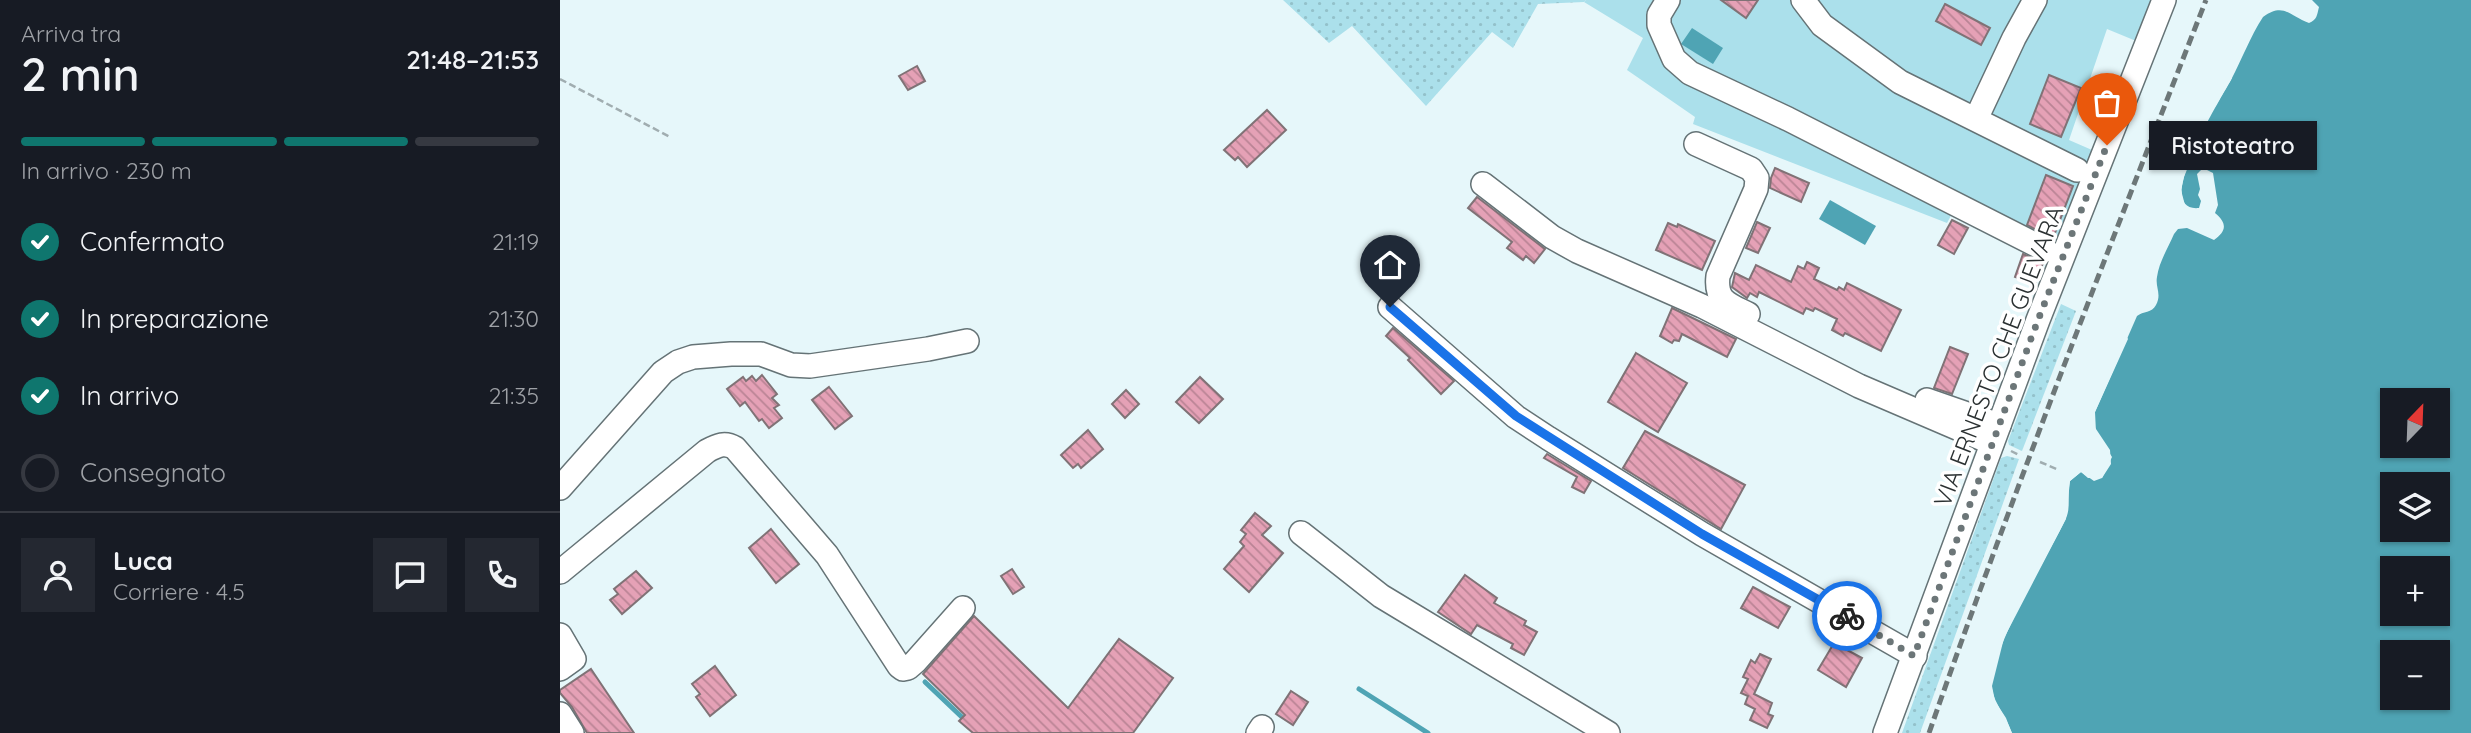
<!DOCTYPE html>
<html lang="it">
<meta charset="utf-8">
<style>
body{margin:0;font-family:Quicksand,sans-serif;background:#242831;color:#f1f3f6;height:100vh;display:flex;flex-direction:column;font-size:26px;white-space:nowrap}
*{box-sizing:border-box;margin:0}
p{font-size:23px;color:#9ea1a6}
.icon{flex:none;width:38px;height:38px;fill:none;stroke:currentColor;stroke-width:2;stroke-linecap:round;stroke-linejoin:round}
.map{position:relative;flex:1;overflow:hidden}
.side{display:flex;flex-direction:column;background:#171b24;width:560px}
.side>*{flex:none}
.needle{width:46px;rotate:23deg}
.buttons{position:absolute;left:1820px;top:388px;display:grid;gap:14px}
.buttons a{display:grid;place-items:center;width:70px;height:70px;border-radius:0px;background:#171b24;box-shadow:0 2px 5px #0004;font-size:35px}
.pin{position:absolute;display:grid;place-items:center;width:60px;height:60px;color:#fff;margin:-72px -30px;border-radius:50% 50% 50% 0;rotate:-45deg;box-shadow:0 0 7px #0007}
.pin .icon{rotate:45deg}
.courier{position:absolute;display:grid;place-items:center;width:70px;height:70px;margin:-35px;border:5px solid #1a73e8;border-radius:50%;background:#fff;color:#222;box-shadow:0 2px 9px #0007}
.bubble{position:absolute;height:49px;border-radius:0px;background:#171b24;box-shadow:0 2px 5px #0004;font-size:23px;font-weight:600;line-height:49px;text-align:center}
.head em{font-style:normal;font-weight:600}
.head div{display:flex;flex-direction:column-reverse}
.head{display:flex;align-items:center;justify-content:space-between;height:119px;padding:0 21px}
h1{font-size:46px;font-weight:600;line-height:52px}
.bar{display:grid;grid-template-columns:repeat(4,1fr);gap:10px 7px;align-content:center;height:84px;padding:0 21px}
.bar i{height:9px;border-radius:5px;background:#363941}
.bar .current{background:#0f766e}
.bar p{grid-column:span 4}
.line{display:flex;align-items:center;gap:18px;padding:0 21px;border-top:2px solid #363941}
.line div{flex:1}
.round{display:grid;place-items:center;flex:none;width:74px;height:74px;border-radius:0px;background:#242831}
ol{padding:0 21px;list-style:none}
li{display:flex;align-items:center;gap:21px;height:77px}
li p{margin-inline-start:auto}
li .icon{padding:7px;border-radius:50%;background:#0f766e;color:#fff;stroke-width:4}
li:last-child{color:#9ea1a6}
li i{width:38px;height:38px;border:4px solid #363941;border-radius:50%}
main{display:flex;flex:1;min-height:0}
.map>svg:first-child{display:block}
</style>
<main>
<section class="side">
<div class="head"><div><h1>2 min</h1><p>Arriva tra</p></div><em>21:48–21:53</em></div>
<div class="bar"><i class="current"></i><i class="current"></i><i class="current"></i><i></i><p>In arrivo · 230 m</p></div>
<ol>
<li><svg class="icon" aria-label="check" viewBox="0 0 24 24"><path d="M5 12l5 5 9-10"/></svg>Confermato<p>21:19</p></li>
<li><svg class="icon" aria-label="check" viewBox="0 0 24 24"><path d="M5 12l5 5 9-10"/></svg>In preparazione<p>21:30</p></li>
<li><svg class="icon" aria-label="check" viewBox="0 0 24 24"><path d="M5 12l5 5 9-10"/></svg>In arrivo<p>21:35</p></li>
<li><i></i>Consegnato</li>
</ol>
<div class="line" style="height:126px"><a class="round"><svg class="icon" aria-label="person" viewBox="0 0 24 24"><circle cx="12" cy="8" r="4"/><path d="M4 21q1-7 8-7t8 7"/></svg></a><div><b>Luca</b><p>Corriere · 4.5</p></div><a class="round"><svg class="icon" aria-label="chat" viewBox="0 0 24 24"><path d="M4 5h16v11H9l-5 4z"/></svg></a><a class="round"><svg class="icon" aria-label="phone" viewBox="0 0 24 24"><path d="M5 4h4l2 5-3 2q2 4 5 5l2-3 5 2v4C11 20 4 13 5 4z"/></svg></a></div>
</section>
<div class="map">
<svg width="1911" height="733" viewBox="0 0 1911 733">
<defs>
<pattern id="grass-dots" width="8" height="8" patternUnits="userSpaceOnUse" patternTransform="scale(1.75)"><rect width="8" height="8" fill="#abe0eb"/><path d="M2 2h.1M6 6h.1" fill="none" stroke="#93c1ca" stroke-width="1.8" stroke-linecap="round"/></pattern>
<pattern id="building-back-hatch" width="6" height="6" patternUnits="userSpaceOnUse" patternTransform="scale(1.75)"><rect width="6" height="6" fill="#e5a1b6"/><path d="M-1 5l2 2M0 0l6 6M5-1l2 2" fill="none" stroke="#ba8495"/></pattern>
</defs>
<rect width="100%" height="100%" fill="#e6f7fa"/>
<g fill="url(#grass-dots)">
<polygon points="723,0 1026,0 1024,2 978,4 953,48 932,32 866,106 792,26 769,43"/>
<polygon points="1501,304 1516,311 1462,451 1449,445 1448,441"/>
<polygon points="1447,456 1459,459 1360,733 1342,733 1441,458"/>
</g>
<polygon fill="#abe0eb" points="1026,0 1598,0 1581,43 1547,29 1509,140 1532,150 1490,260 1394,210 1387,223 1133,124 1135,117 1067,70 1083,38 1024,2"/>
<g fill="#4fa4b4" fill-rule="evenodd">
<path d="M1752,0H1911V733H1452C1447,718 1434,703 1432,689C1428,651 1488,557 1506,518C1511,508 1507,493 1510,481L1521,472L1528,478H1542L1552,457L1536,432L1535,412L1577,316C1583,311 1592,313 1596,305C1602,294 1595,287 1597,277C1599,262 1608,248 1614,234L1618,229L1627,228L1654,240C1667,231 1667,223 1655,213L1658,205L1653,173L1643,168L1637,174L1640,189L1638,195L1641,201L1639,208C1589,213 1663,95 1671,80C1682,59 1690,37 1703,17C1724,2 1729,16 1749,23C1757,20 1757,15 1759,7ZM1832,401H1878V446H1832ZM1832,485H1878V530H1832ZM1832,569H1878V614H1832ZM1832,653H1878V698H1832Z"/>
<polygon points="1132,28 1163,48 1153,64 1121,44"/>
<polygon points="1270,200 1316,226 1305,245 1259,219"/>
</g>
<g fill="#e6f7fa">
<polygon points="1669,77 1672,78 1646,122 1624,177 1621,190 1626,209 1620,201 1617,191 1620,176 1643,121"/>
<polygon points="1566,335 1568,339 1535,412 1534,426 1550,450 1551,464 1542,478 1534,481 1521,472 1510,481 1506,519 1444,638 1432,686 1435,701 1446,718 1451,731 1452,733 1448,733 1443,719 1432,703 1428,686 1441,637 1503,517 1507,480 1521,468 1534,477 1540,475 1548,463 1547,452 1531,427 1531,411"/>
</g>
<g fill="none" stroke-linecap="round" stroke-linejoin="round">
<g stroke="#4fa4b4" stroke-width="5">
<polyline points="365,682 406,721"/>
<polyline points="799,689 868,733"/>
</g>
</g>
<g fill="url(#building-back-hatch)" stroke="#807276" stroke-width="2">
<polygon points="1161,0 1198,0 1186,18"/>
<polygon points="1385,4 1430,28 1421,45 1376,21"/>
<polygon points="357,66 365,81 348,90 339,76"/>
<polygon points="1489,75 1521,88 1501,137 1470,124"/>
<polygon points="707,110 726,130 687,167 678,157 675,160 664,150"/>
<polygon points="1215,168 1249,183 1241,202 1210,188 1211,178"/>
<polygon points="1486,175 1513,186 1493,238 1467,225"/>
<polygon points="917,197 985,249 974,263 966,256 963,260 947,248 952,242 908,208"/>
<polygon points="1392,220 1408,228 1394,254 1378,245"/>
<polygon points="1197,222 1210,228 1198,253 1186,248"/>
<polygon points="1108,223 1117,227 1118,224 1155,241 1142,270 1096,250"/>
<polygon points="1463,254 1483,263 1475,284 1455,277"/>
<polygon points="1247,262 1259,268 1254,279 1277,290 1279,287 1284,290 1287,283 1341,310 1321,351 1285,333 1283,336 1272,330 1277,319 1255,308 1253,311 1246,308 1243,314 1199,292 1197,297 1190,293 1187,298 1172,287 1175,273 1189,280 1196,265 1231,282 1238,266 1244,269"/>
<polygon points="1112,308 1176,339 1167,357 1122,334 1119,341 1114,340 1112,343 1100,336"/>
<polygon points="833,328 894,381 881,394 848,360 850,358 826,336"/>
<polygon points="1390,347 1408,354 1392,394 1374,388"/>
<polygon points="1076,353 1127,383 1098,432 1048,402"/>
<polygon points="202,375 217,394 212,398 219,405 214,408 222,418 209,428 202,419 199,421 185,402 180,406 167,389 183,377 186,381 192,376 196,381"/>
<polygon points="640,377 663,399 639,423 616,402"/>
<polygon points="269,387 292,416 275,429 252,400"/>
<polygon points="566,390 579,404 565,418 552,404"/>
<polygon points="528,430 543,449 521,468 518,464 513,468 501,455"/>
<polygon points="1085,431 1185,485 1161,529 1063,468"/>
<polygon points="987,454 1031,481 1024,493 1012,487 1017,477 984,458"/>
<polygon points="695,513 711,526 702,535 723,553 689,592 664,569 684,546 680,542 686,534 681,530"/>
<polygon points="211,529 239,564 216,583 189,548"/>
<polygon points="452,569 464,587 453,594 441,576"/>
<polygon points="76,571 92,588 62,614 50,600 58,594 54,589"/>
<polygon points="905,575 937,598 934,603 966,621 964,625 977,632 964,655 951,648 953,644 917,625 911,634 878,612"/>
<polygon points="1193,587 1230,607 1218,628 1181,608"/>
<polygon points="414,616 508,708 559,639 613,678 573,733 413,733 399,721 405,715 363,674"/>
<polygon points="1274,643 1302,658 1286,687 1258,670"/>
<polygon points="1200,654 1211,659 1194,694 1212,703 1208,714 1213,716 1207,728 1190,720 1195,709 1185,704 1188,696 1181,693 1188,679 1183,677 1191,660 1195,663"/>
<polygon points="155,666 176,695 150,716 136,697 140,694 132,684"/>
<polygon points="31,669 74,733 27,733 12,707 0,693 0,690"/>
<polygon points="731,691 748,702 733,725 716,714"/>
</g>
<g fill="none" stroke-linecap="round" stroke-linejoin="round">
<g stroke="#657376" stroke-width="26">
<g id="minor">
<polyline points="1108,0 1099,15 1099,25 1114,59 1130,73 1228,119 1486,250"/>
<polyline points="1243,0 1262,25 1340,82 1517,170"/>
<polyline points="1416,119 1454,38 1475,0"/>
<path d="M1136,144L1191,169L1197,178L1196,189L1158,276C1155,301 1168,304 1188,314"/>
<polyline points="923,184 992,237 1017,251 1142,306 1299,386 1432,443"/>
<polyline points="830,307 956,417 988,438 1142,534 1355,656"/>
<polyline points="1367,400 1439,425"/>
<polyline points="0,488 103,372 118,362 133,357 171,354 201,354 231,365 250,366 368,349 407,341"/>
<polyline points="741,533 821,596 1048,733"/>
<path d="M0,572L147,451C158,445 165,442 175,448L267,555L339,666L343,669L348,668L355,662L403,608"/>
<polyline points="0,635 14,659 0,669"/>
<polyline points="0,714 12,733"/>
<polyline points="698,733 702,727"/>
<polyline points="1325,733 1478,320 1604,0"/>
</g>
</g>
<g stroke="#a0adb0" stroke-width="2.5" stroke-dasharray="7 3.5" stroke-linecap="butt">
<polyline points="0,79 110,137"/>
<polyline points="1451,451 1459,455"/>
<polyline points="1480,462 1499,470"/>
</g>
<use href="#minor" stroke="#fff" stroke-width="23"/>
<path stroke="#6d7778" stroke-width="5" stroke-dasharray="10 5" stroke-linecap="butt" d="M1369,733C1455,487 1551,243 1646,0"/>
</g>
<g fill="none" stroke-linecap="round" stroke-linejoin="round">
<polyline stroke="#6c7678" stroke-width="7" stroke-dasharray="0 12.6" points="1287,616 1354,656 1478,320 1547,145"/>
<polyline stroke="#1a73e8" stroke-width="9" points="830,307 956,416 1142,534 1287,616"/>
</g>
<g text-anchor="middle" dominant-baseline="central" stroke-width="7" stroke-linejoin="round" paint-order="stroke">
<g font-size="24" fill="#2b3132" stroke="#fff">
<text transform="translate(1438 356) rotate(-69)">VIA ERNESTO CHE GUEVARA</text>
</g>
</g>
</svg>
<div class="buttons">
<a><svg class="needle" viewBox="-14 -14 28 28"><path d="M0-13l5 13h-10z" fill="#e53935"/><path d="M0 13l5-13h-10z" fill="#9ea1a6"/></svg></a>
<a><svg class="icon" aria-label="layers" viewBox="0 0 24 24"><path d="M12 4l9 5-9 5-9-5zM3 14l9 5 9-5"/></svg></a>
<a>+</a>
<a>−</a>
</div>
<div class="pin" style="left:1547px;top:145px;background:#ea580c"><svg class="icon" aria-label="bag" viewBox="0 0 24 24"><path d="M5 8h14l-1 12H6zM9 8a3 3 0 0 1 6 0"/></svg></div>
<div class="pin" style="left:830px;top:307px;background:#1f2937"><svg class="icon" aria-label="home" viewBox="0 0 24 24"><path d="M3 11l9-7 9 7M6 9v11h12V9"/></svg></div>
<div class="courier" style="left:1287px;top:616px"><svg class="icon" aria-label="bike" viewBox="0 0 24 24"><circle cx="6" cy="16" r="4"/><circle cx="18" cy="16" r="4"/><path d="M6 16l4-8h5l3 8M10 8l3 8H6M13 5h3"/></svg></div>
<div class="bubble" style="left:1589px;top:121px;width:168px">Ristoteatro</div>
</div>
</main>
